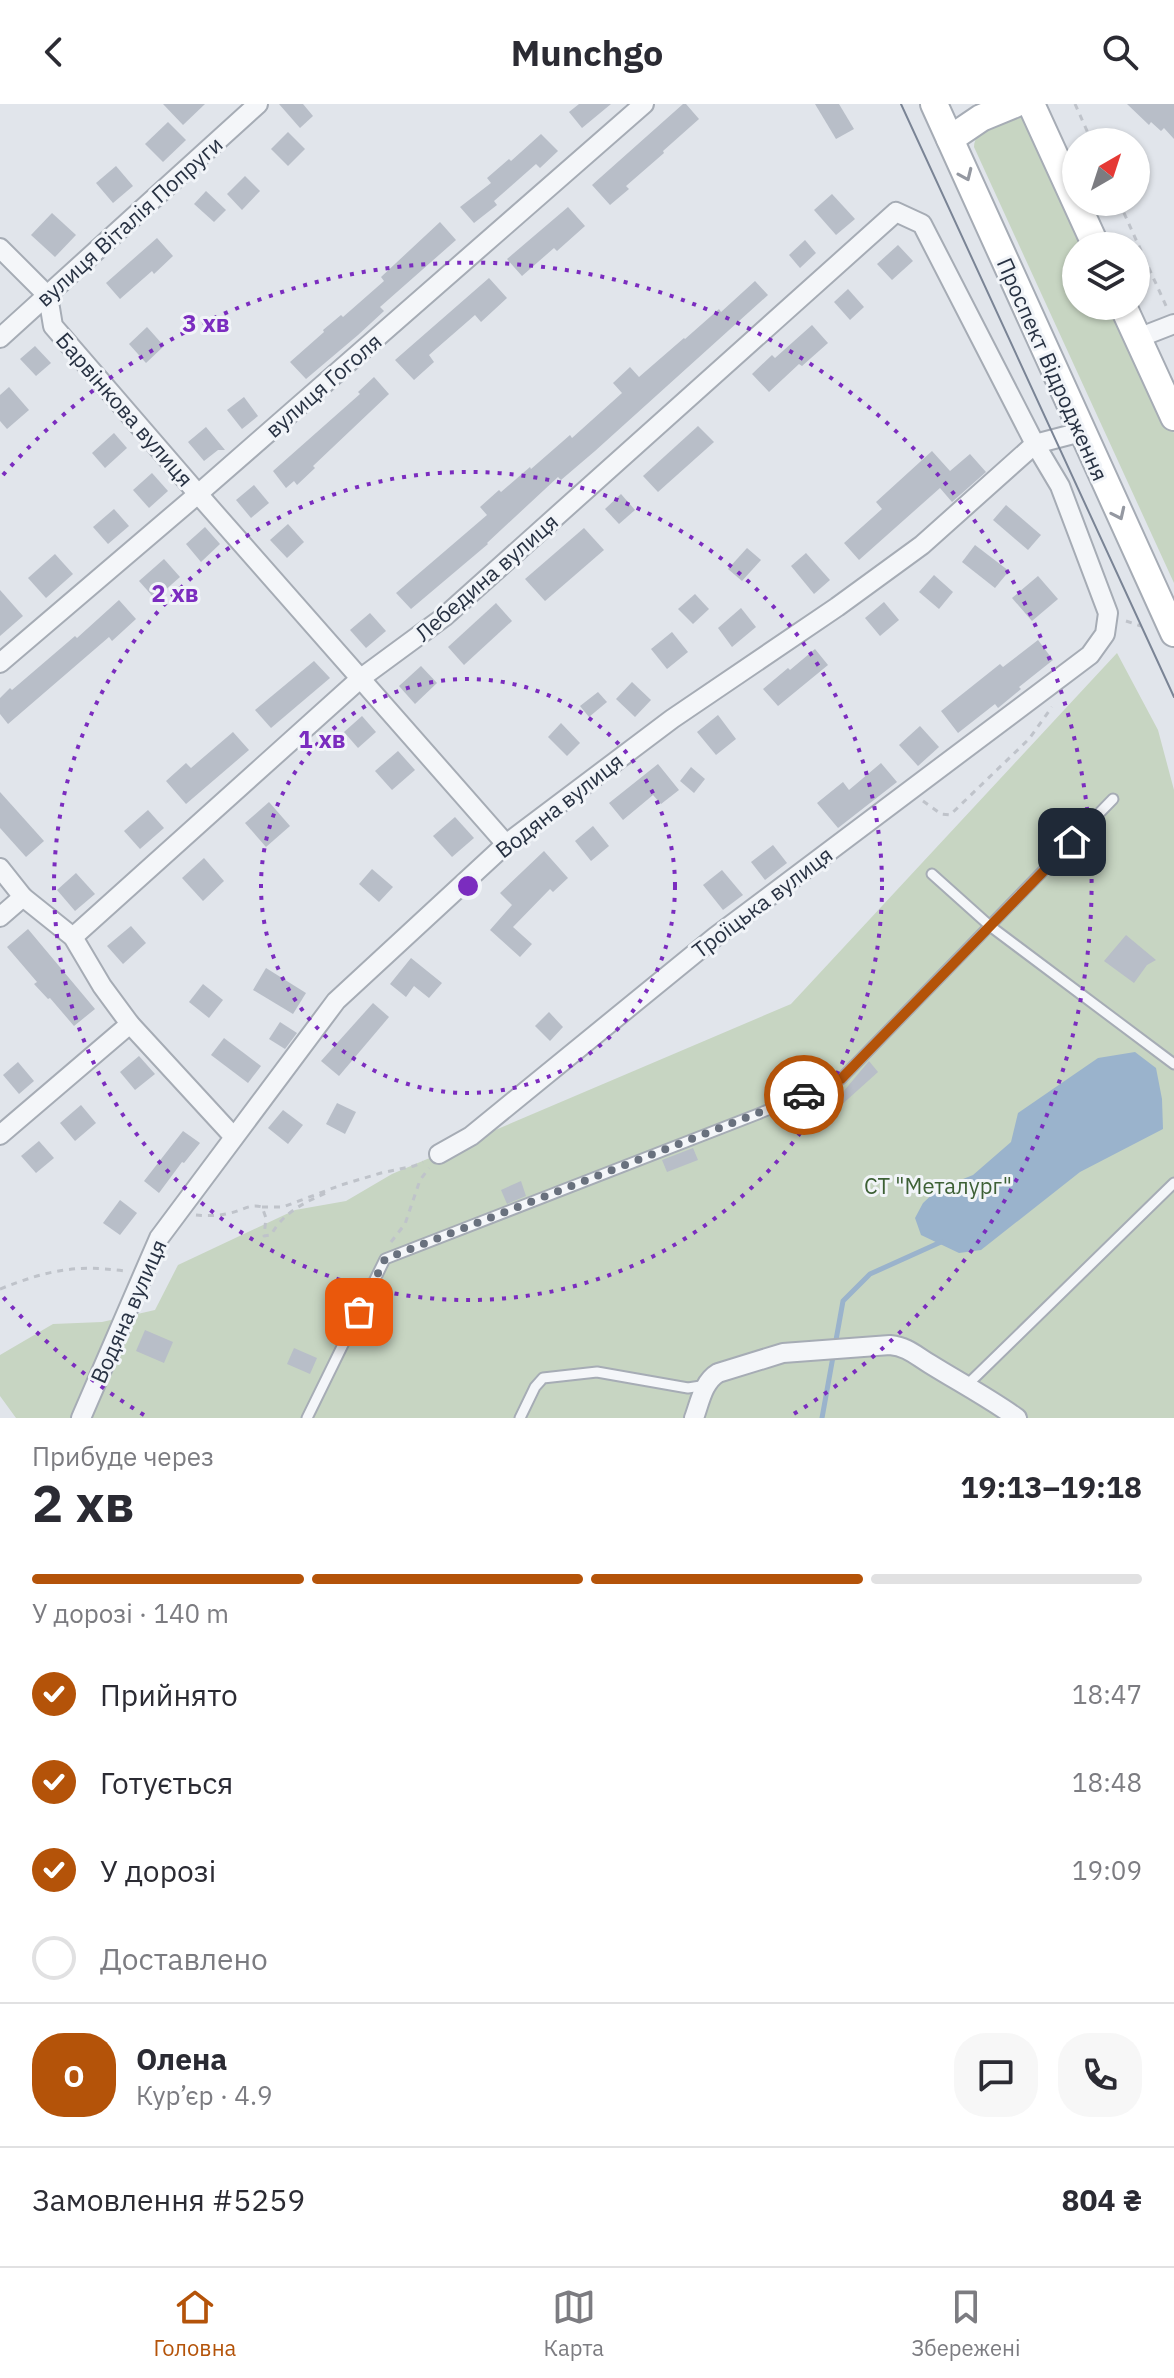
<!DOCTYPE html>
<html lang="uk">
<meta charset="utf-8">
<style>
body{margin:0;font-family:"IBM Plex Sans",sans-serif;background:#f7f7f7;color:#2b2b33;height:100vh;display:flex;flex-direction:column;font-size:30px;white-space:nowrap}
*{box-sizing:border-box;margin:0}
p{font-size:26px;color:#7c7c81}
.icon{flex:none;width:44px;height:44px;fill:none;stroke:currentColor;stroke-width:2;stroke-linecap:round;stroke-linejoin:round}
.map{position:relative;height:1314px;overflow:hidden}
.details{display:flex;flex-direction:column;background:#fff;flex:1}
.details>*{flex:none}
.needle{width:52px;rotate:39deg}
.controls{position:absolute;left:1062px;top:24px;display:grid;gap:16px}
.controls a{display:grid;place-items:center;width:88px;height:88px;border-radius:50%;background:#fff;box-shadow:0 2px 6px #0004;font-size:40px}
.pin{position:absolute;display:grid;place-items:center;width:68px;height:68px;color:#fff;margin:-34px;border-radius:16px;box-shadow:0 4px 12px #0006}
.courier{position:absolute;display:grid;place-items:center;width:80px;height:80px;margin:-40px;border:6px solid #b45309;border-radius:50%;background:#fff;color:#222;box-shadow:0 2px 10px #0007}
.headline em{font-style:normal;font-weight:700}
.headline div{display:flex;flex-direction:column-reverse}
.headline{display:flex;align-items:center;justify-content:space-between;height:136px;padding:0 32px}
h1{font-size:52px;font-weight:700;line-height:60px}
.bar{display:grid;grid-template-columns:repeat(4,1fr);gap:12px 8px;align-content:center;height:96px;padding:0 32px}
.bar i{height:10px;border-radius:6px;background:#e1e1e2}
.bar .selected{background:#b45309}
.bar p{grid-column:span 4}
.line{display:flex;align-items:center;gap:20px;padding:0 32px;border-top:2px solid #e1e1e2}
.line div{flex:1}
.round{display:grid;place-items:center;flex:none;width:84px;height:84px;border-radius:32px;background:#f7f7f7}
ol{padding:0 32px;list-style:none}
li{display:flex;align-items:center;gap:24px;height:88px}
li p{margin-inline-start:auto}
li .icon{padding:8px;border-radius:50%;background:#b45309;color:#fff;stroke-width:4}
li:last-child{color:#7c7c81}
li i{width:44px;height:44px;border:4px solid #e1e1e2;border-radius:50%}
header{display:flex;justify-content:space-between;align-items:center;height:104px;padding:0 32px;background:#fff;font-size:36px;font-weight:700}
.tabs{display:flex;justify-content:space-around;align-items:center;height:112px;border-top:2px solid #e1e1e2;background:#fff;font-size:22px;color:#7c7c81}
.tabs a{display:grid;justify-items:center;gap:4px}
.tabs .selected{color:#b45309}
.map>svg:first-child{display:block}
</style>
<header><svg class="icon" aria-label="back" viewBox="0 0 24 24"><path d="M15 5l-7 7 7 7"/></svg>Munchgo<svg class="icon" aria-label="search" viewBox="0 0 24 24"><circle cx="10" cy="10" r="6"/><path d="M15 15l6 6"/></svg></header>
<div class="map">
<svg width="1174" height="1314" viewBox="0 0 1174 1314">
<rect width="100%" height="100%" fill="#e1e5eb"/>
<g fill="#c7d5c2">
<path d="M1025,9L1088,142H1076V202H1116L1174,329V479L974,43C975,20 1007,16 1025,9Z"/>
<polygon points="1117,549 1158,626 1174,686 1174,1314 16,1314 0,1292 0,1251 53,1220 102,1218 155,1206 178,1161 295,1106 346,1097 392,1070 791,900"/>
</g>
<polygon fill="#9ab3cc" points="1135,948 1156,964 1162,995 1163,1025 1080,1068 981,1146 959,1149 921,1131 915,1114 923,1099 938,1085 973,1071 1011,1038 1018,1009 1098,954"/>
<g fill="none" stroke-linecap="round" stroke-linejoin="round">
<polyline stroke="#9ab3cc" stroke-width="5" points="822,1314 843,1197 870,1170 941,1138"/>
</g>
<g fill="#b8bec8">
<polygon points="163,0 205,0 183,21"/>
<polygon points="279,0 303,0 313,12 300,24"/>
<polygon points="579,0 611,0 582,24 569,8"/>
<polygon points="683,0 686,0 699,15 663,47 664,49 626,82 629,85 610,101 592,81"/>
<polygon points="815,0 839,0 854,25 836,35"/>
<polygon points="1127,0 1174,0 1174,35 1164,24 1161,27 1151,18 1149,21"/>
<polygon points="168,18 186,36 163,58 145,40"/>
<polygon points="288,28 305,45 288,62 271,45"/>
<polygon points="541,30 558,47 540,64 536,60 494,97 497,101 474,119 460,103 491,79 487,74 509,55 511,57"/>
<polygon points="116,62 133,82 113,99 96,79"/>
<polygon points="245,72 260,87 242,106 227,90"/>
<polygon points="206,87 226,106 214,118 194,100"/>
<polygon points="832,90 855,115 836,131 814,106"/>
<polygon points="568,103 585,122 557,147 554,144 522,172 507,155"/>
<polygon points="52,109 76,131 55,153 31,131"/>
<polygon points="440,118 456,136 380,203 384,207 358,231 306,275 290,258 324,228 323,226 341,211 343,213 384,177 381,173"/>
<polygon points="157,134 173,152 154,170 152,167 120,195 106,179"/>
<polygon points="805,136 816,149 800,164 789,151"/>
<polygon points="898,141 913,157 892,176 877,160"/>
<polygon points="489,174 507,194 481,218 475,211 429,251 434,258 414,276 395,256"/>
<polygon points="755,177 768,191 595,347 561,376 558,373 487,439 488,440 411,505 396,489 487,411 480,403 499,386 501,388 530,363 531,365 570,331 572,334 622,289 613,279 630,263 639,273 684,234 685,235 719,205 721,208"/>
<polygon points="848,185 864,203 850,216 834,198"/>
<polygon points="812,221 828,239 802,262 799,260 769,288 752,270 772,251 775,254"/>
<polygon points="147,223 164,242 146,259 129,240"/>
<polygon points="35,242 51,259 36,272 20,255"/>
<polygon points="374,273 389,290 313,362 315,364 297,381 294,377 286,384 273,367 360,290 358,288"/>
<polygon points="9,283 29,306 7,325 0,317 0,291"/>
<polygon points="244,293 258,312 242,325 227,306"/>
<polygon points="698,322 714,338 658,388 643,372"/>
<polygon points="206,323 225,346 218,346 204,357 188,338"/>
<polygon points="114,329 127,344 105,364 92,349"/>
<polygon points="932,347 950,367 970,350 986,368 952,398 940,384 859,456 844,439 882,405 876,398"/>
<polygon points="152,369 168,387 149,404 133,386"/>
<polygon points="254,381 269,399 251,414 236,396"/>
<polygon points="621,390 635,406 619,420 605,405"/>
<polygon points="1006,401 1041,431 1028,446 993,416"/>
<polygon points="114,405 129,422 108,440 93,423"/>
<polygon points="288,420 304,438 287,454 270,436"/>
<polygon points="205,423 220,440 201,458 186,440"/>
<polygon points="584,424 604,446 545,497 525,475"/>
<polygon points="975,441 1009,467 995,484 962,458"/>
<polygon points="747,444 761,456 742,477 728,465"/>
<polygon points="806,449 830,476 814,490 791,462"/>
<polygon points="55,450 73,470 46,494 28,474"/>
<polygon points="164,455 180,473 155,495 139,477"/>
<polygon points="934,471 953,488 939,505 919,488"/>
<polygon points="1038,472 1058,495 1032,517 1012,494"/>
<polygon points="0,486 23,512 0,532"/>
<polygon points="695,490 709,505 693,520 678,505"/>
<polygon points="119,496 136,515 112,537 109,533 8,620 0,610 0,594 10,584 12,586 75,532 77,534"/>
<polygon points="884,498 899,516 880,532 865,514"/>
<polygon points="496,499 512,517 464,561 448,543"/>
<polygon points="741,504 756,523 732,543 718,524"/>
<polygon points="370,509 386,527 366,544 350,526"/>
<polygon points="672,528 688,548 667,565 651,545"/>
<polygon points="1038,536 1053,556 1019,583 1021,585 998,604 995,600 958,629 941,607 1000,560 1003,563"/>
<polygon points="815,545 828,561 778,602 763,585 788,564 790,566"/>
<polygon points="314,557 330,574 271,624 255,606"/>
<polygon points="421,562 437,579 415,600 399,582"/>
<polygon points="632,578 651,596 635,613 616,595"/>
<polygon points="598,588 607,598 589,613 580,602"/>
<polygon points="718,611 736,635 716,651 697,628"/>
<polygon points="362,612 376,628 358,644 344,628"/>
<polygon points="561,619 580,639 567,652 548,633"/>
<polygon points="920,622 939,643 918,662 899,641"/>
<polygon points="233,628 249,646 186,700 166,677 186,659 191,664"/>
<polygon points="398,647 415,666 392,686 375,667"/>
<polygon points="881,659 897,678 838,724 817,699 843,678 849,686"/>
<polygon points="658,660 679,686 661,700 653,691 623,716 609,699"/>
<polygon points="691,663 705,675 694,689 680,677"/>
<polygon points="0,688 44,737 26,753 0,724"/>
<polygon points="269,698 290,722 266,743 245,719"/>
<polygon points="148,706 164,724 140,745 124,727"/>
<polygon points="455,713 474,734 452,753 433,732"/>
<polygon points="593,722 609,742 591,757 575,737"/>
<polygon points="773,741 787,759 765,776 751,758"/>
<polygon points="544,747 568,774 553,788 550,785 513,823 532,840 520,853 490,826 512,801 500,789"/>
<polygon points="204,754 224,777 203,797 182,774"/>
<polygon points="372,765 393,783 379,798 359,780"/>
<polygon points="722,766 743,791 723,806 703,781"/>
<polygon points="76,769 95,790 75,807 57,786"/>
<polygon points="131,822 146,839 123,860 107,842"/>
<polygon points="28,825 95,905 74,922 50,894 48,895 34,880 37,878 7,843"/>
<polygon points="1126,831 1156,856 1147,861 1134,879 1104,857"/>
<polygon points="411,854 442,879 429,894 414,882 406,893 390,880"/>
<polygon points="266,864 306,889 293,910 253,886"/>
<polygon points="203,880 223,896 209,914 189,898"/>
<polygon points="373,899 389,913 339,972 321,957"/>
<polygon points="549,908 563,923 550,937 535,922"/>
<polygon points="280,918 297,929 285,945 269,935"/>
<polygon points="224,934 261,962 248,979 211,951"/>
<polygon points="139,952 155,970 135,986 120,968"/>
<polygon points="869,957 878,968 838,1004 833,1000"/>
<polygon points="18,958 34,977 19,990 3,971"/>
<polygon points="337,999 356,1008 345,1030 326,1020"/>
<polygon points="81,1001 96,1019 75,1037 60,1019"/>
<polygon points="283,1006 303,1021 288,1040 268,1024"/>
<polygon points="183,1027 200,1039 184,1059 182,1058 159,1089 144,1077"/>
<polygon points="39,1037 54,1054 36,1069 21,1052"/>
<polygon points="693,1044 698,1056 667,1068 662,1056"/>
<polygon points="521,1077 526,1092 507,1100 501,1086"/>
<polygon points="120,1096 137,1109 120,1131 103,1119"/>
<polygon points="145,1226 173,1238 164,1259 136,1247"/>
<polygon points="294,1244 317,1254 310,1270 287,1260"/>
</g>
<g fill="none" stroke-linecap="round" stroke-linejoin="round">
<g stroke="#a6acb5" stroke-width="13">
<g id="service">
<polyline points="932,770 990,822 1174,960"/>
<polyline points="967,1281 1174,1079"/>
<polyline points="307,1314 385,1155 758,1010 841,975 1113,695"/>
<polyline points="520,1314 535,1283 543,1274 597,1268 688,1284 707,1281"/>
</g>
</g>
<g stroke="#a6acb5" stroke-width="22">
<g id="minor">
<polyline points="0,144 48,192 53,222 198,390 506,740"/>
<polyline points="0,234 258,0"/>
<polyline points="1138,234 1174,220"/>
<polyline points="0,559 198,390 644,0"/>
<polyline points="0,764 23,793 73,833 102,882 130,920 234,1033"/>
<polyline points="0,813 23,793"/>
<polyline points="73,833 361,574 444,513 896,108 922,120 1035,340 1060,382 1108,509 1105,530 1090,551 715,833 471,1032 439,1050"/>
<polyline points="0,1031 130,920"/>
<polyline points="81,1314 159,1134 336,897 506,740 672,615 837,503 922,441 1035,340 1081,328"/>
<path d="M694,1314C700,1298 703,1278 718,1269L783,1249L890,1241C908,1243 915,1251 930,1260C959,1278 989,1294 1017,1314"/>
</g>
</g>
<g stroke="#a6acb5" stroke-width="30">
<g id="secondary">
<polyline points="934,0 1174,529"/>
<polyline points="1031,0 1096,142"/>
<polyline points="950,35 981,14 1015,0"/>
<polyline points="1123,202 1174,313"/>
</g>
</g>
<g stroke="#bfc3ca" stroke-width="3" stroke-dasharray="6 6" stroke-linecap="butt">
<polyline points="1075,0 1092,38"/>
<polyline points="1119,98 1167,204"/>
<polyline points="1126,517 1141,522"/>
<polyline points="923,697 941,710 950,711 1029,635 1052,603"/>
<polyline points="262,1103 283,1103 341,1081 381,1069 414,1062 423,1058"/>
<path d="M196,1111C207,1112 219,1112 230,1109C242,1107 250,1099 262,1103L266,1114L264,1132L271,1131C284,1107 306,1098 330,1087"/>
<polyline points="391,1138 405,1120 420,1076 429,1064"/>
<path d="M0,1185C46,1167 74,1160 124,1167"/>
</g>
<use href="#service" stroke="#f4f6f9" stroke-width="9"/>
<use href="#minor" stroke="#f4f6f9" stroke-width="18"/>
<use href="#secondary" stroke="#fff" stroke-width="26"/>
<polyline stroke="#7a8495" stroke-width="2" points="901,0 1174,593"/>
</g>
<defs><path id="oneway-chevron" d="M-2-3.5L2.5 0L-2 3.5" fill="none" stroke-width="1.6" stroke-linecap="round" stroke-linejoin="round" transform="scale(2)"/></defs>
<g stroke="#9498a1">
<use href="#oneway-chevron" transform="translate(966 71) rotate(66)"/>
<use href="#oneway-chevron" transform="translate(1119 410) rotate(65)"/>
</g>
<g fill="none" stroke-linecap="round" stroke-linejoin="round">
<polyline stroke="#69717e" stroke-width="8" stroke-dasharray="0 14.4" points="359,1208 385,1155 804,991"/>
<polyline stroke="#b45309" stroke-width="10" points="804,991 841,975 1072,738"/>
</g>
<g fill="none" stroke="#7b2cbf" stroke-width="4" stroke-dasharray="4 8">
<circle cx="468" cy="782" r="207"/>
<circle cx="468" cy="782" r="414"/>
<path d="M144 1311A621 621 0 0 1 3 1193M3 371A621 621 0 1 1 792 1311"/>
</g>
<g text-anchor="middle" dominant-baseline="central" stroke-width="6" stroke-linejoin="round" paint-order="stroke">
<g font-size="22" fill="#283243" stroke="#f1f4f8">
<text transform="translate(129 117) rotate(-42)">вулиця Віталія Попруги</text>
<text transform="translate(1053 265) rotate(66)">Проспект Відродження</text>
<text transform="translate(323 281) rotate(-41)">вулиця Гоголя</text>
<text transform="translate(125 305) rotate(49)">Барвінкова вулиця</text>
<text transform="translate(486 473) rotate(-41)">Лебедина вулиця</text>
<text transform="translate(559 701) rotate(-38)">Водяна вулиця</text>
<text transform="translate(762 798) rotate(-37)">Троїцька вулиця</text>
<text transform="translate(128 1207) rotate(-66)">Водяна вулиця</text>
</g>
<g font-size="22" fill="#3d6035" stroke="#f1f4f8">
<text x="938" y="1081">СТ "Металург"</text>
</g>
</g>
<circle cx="468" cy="782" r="12" fill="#7b2cbf" stroke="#f1f4f8" stroke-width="4"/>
<g font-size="24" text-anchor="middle" font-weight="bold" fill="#7b2cbf" stroke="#f1f4f8" stroke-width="6" stroke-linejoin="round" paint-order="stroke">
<text x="206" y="228">3 хв</text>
<text x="175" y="498">2 хв</text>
<text x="322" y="644">1 хв</text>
</g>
</svg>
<div class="controls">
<a><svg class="needle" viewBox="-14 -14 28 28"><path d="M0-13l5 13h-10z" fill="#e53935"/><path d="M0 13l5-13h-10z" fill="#7c7c81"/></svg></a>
<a><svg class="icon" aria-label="layers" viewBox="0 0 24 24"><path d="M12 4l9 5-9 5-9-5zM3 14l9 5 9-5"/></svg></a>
</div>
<div class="pin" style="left:359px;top:1208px;background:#ea580c"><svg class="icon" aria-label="bag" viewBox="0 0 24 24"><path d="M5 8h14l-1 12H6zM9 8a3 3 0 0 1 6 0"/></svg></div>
<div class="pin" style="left:1072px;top:738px;background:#1f2937"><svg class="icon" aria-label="home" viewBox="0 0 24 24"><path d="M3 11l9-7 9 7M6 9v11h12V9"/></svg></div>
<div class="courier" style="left:804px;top:991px"><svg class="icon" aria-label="car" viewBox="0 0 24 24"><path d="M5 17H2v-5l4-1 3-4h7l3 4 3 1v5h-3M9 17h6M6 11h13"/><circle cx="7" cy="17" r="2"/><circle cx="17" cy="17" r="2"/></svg></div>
</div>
<section class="details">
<div class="headline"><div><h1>2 хв</h1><p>Прибуде через</p></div><em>19:13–19:18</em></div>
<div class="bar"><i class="selected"></i><i class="selected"></i><i class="selected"></i><i></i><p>У дорозі · 140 m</p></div>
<ol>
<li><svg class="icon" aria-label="check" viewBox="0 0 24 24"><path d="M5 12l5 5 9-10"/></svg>Прийнято<p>18:47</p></li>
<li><svg class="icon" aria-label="check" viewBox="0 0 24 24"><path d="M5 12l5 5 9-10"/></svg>Готується<p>18:48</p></li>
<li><svg class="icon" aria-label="check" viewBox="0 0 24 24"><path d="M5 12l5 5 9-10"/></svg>У дорозі<p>19:09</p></li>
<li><i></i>Доставлено</li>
</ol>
<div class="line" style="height:144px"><b class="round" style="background:#b45309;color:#fff">О</b><div><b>Олена</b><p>Кур’єр · 4.9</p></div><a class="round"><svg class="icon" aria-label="chat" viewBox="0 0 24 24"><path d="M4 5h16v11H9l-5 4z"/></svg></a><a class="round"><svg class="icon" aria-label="phone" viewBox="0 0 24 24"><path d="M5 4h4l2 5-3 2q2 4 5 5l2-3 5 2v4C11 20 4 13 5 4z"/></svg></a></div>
<div class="line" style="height:104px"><div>Замовлення #5259</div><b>804 ₴</b></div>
</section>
<nav class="tabs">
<a class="selected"><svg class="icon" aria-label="home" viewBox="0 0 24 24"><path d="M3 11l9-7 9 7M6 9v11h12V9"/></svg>Головна</a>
<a><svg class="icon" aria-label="map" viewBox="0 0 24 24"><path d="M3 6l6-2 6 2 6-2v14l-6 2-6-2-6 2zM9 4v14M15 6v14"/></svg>Карта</a>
<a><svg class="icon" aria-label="saved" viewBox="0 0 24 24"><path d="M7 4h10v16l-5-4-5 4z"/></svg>Збережені</a>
</nav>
